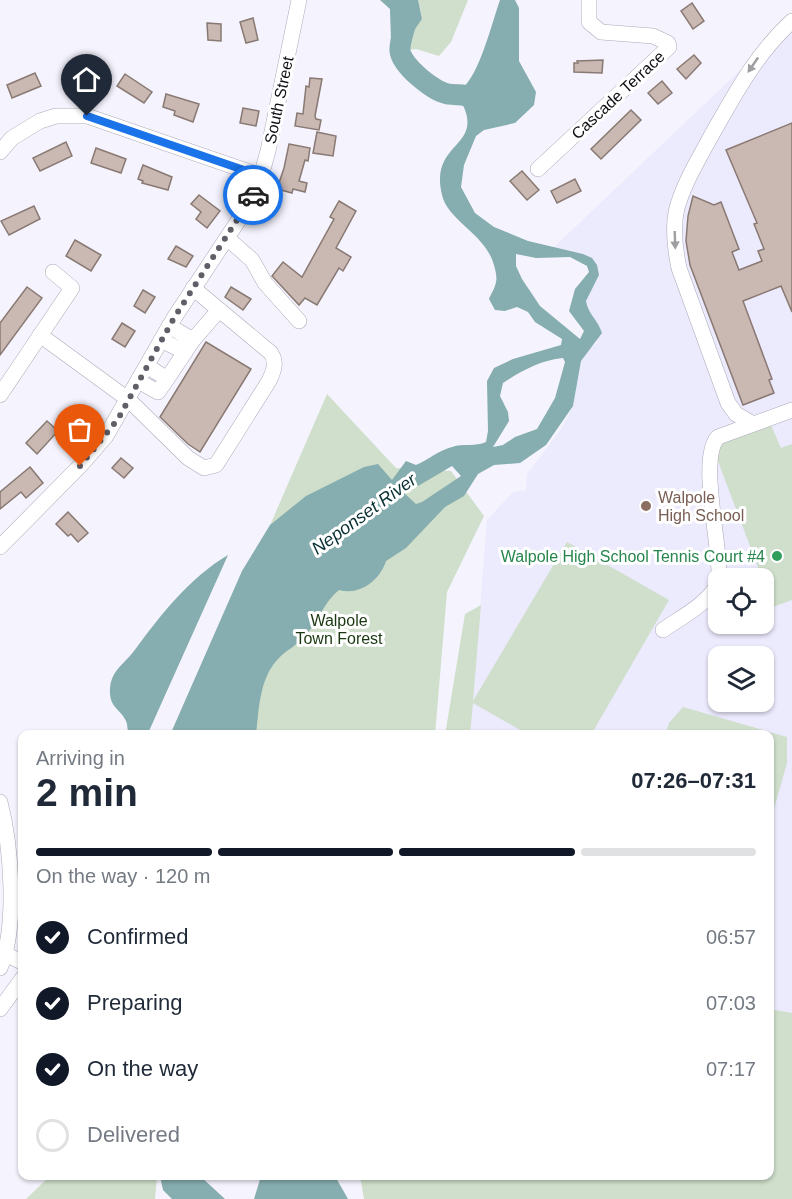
<!DOCTYPE html>
<meta charset="utf-8">
<style>
body{margin:0;font-family:Arial,sans-serif;background:#f2f2f3;color:#1f2937;height:100vh;display:flex;flex-direction:column;font-size:22px;white-space:nowrap}
*{box-sizing:border-box;margin:0}
p{font-size:20px;color:#747a83}
.icon{flex:none;width:33px;height:33px;fill:none;stroke:currentColor;stroke-width:2;stroke-linecap:round;stroke-linejoin:round}
.map{position:relative;flex:1;overflow:hidden}
.details{position:absolute;left:18px;top:730px;width:756px;height:450px;display:flex;flex-direction:column;background:#fff;border-radius:12px;box-shadow:0 2px 4px #0004}
.details>*{flex:none}
.fabs{position:absolute;left:708px;top:568px;display:grid;gap:12px}
.fabs a{display:grid;place-items:center;width:66px;height:66px;border-radius:12px;background:#fff;box-shadow:0 2px 4px #0004;font-size:30px}
.pin{position:absolute;display:grid;place-items:center;width:51px;height:51px;color:#fff;margin:-62px -26px;border-radius:50% 50% 50% 0;rotate:-45deg;box-shadow:0 0 6px #0007}
.pin .icon{rotate:45deg}
.courier{position:absolute;display:grid;place-items:center;width:60px;height:60px;margin:-30px;border:4px solid #1a73e8;border-radius:50%;background:#fff;color:#222;box-shadow:0 2px 8px #0007}
.head em{font-style:normal;font-weight:700}
.head div{display:flex;flex-direction:column-reverse}
.head{display:flex;align-items:center;justify-content:space-between;height:102px;padding:0 18px}
h1{font-size:39px;font-weight:700;line-height:45px}
.bar{display:grid;grid-template-columns:repeat(4,1fr);gap:9px 6px;align-content:center;height:72px;padding:0 18px}
.bar i{height:8px;border-radius:4px;background:#e0e1e3}
.bar .selected{background:#111827}
.bar p{grid-column:span 4}
ol{padding:0 18px;list-style:none}
li{display:flex;align-items:center;gap:18px;height:66px}
li p{margin-inline-start:auto}
li .icon{padding:6px;border-radius:50%;background:#111827;color:#fff;stroke-width:4}
li:last-child{color:#747a83}
li i{width:33px;height:33px;border:3px solid #e0e1e3;border-radius:50%}
.map>svg:first-child{display:block}
</style>
<div class="map">
<svg width="792" height="1199" viewBox="0 0 792 1199">
<rect width="100%" height="100%" fill="#f5f4fe"/>
<path fill="#eceafd" fill-rule="evenodd" d="M792,21V1013L770,1009V735H470L487,520L513,492L526,490L527,474L561,429L573,406L581,361L586,351L597,343L596,320L588,311L586,301L599,275L583,254L553,248ZM718,579H764V624H718ZM718,657H764V702H718Z"/>
<g fill="#cfdfcb">
<polygon points="418,0 468,0 451,42 439,56 416,49 400,51 422,19"/>
<polygon points="327,394 396,468 451,471 484,516 447,592 435,735 179,735"/>
<polygon points="770,423 781,448 792,444 792,600 773,607 713,448 715,443"/>
<polygon points="567,542 669,600 591,735 529,735 473,703 470,735 445,735 465,614 481,605 473,701"/>
<polygon points="683,707 787,737 787,763 770,823 770,735 665,735 669,723"/>
<polygon points="770,1009 792,1013 792,1199 364,1199 360,1176 770,1176"/>
<polygon points="50,1176 157,1176 155,1199 26,1199"/>
</g>
<g fill="#86adaf" fill-rule="evenodd">
<polygon points="380,0 418,0 422,19 400,51 391,40 390,9"/>
<path d="M500,0H515L519,8V61L536,92L534,105L515,123L484,130L476,136L464,165L461,187L475,213L494,227L528,241L583,254L592,258L597,265L599,275L586,301C588,314 598,320 602,333L581,361L573,406L546,445L520,463L494,465L478,474L464,496L445,507L406,548L386,561C380,580 360,596 339,590C324,602 319,620 306,635C298,645 286,650 278,659C259,679 259,710 256,735H170L242,571L270,525L306,496L364,467L378,464L392,480L406,461L416,465C428,460 439,450 452,447C463,443 476,447 486,442L488,431L487,381L494,368L513,359L561,345L562,339L535,322L528,312L517,307L505,311L495,310L489,299C491,294 495,288 496,282C497,278 496,273 495,269C488,234 448,222 442,195C429,142 483,148 463,105L448,97L451,90H460C479,78 492,22 500,0ZM516,254L536,258L570,257L587,266L589,272L575,289L569,311L584,331L580,339L540,306L522,279L516,266ZM563,358L565,362L555,398L537,429L515,437L503,445L493,447L509,421L508,412L500,396L503,383C521,371 541,360 563,358ZM452,466L461,476L422,502L416,504L404,493L415,483L418,486Z"/>
<path d="M228,555L149,731L145,735H129C127,731 128,725 126,721C120,708 109,708 110,689C111,671 123,665 134,651C160,616 189,578 228,555Z"/>
<polygon points="160,1176 200,1176 225,1199 172,1199 163,1190"/>
<polygon points="261,1176 335,1176 348,1199 254,1199"/>
</g>
<g fill="none" stroke-linecap="round" stroke-linejoin="round">
<path stroke="#86adaf" stroke-width="21" d="M397,0L407,14C407,26 399,39 400,51C402,66 434,92 448,94C459,96 465,92 474,101"/>
</g>
<g fill="#cab8b2" stroke="#897973" stroke-width="1.5">
<polygon points="692,3 704,21 693,29 681,11"/>
<polygon points="253,18 258,40 246,43 240,22"/>
<polygon points="207,23 221,24 221,41 208,40"/>
<polygon points="694,55 701,63 686,79 677,69"/>
<polygon points="84,60 95,61 95,67 102,68 101,82 87,81 86,86 66,84 67,65 84,66"/>
<polygon points="603,60 602,73 574,72 574,63 578,63 577,61"/>
<polygon points="35,73 41,86 12,98 7,85"/>
<polygon points="125,74 152,92 144,103 117,86"/>
<polygon points="310,78 322,79 315,116 316,119 321,120 319,130 295,126 297,113 303,114 306,86 309,87"/>
<polygon points="662,81 672,93 658,104 648,93"/>
<polygon points="166,94 199,104 193,122 174,115 175,111 163,107"/>
<polygon points="243,108 259,111 256,126 240,123"/>
<polygon points="631,110 641,120 601,159 591,149"/>
<polygon points="792,123 792,312 781,286 743,301 772,379 769,380 774,393 743,405 690,265 686,241 688,216 693,196 714,205 721,202 739,249 732,252 739,270 762,261 758,251 764,249 754,224 757,223 726,150"/>
<polygon points="317,132 336,136 333,156 313,153"/>
<polygon points="66,142 72,156 40,171 33,158"/>
<polygon points="289,144 310,148 308,161 305,160 299,181 307,183 305,192 293,189 292,193 277,189 284,168"/>
<polygon points="96,148 126,159 121,173 91,163"/>
<polygon points="143,165 172,177 168,190 142,183 143,181 138,179"/>
<polygon points="522,171 539,190 527,200 510,181"/>
<polygon points="575,179 581,191 557,203 551,191"/>
<polygon points="199,195 220,211 207,228 196,219 201,212 191,204"/>
<polygon points="339,201 356,211 336,248 351,257 343,271 339,268 317,305 305,298 299,305 272,276 283,262 302,277 334,219 330,217"/>
<polygon points="34,206 40,219 9,235 1,221"/>
<polygon points="75,240 101,255 91,271 66,256"/>
<polygon points="176,246 193,256 186,267 168,259"/>
<polygon points="27,287 42,298 0,355 0,323"/>
<polygon points="231,287 251,299 243,310 225,297"/>
<polygon points="143,290 155,297 145,313 134,306"/>
<polygon points="122,323 135,331 125,347 112,339"/>
<polygon points="206,342 251,369 200,452 188,444 160,417"/>
<polygon points="47,421 58,431 37,454 26,443"/>
<polygon points="121,458 133,468 124,478 112,468"/>
<polygon points="30,467 43,483 26,498 21,492 0,509 0,492"/>
<polygon points="68,512 88,533 78,542 71,534 68,536 56,524"/>
</g>
<g fill="none" stroke-linecap="round" stroke-linejoin="round">
<g stroke="#aaa8b7" stroke-width="16">
<g id="minor">
<polyline points="0,152 12,138 40,121 56,116 87,116 261,176"/>
<polyline points="538,169 669,47 668,43 653,36 601,32 589,22 589,0"/>
<polyline points="227,238 252,260 265,283 299,321"/>
<path d="M40,335L129,400L188,458L204,468L216,465L269,381C274,370 277,363 271,353L193,288"/>
<polyline points="161,340 185,352 193,340 169,326"/>
<polyline points="193,340 219,310"/>
<polyline points="147,366 167,379 185,352"/>
<polyline points="138,381 158,392 167,379"/>
<polyline points="0,395 72,288 53,272"/>
<path d="M753,424L736,414L728,403L679,268C675,249 672,228 677,208C684,183 698,160 710,138C735,94 755,55 792,21"/>
<polyline points="0,547 80,466 106,436 174,318 246,209 261,176 268,151 299,0"/>
<path d="M719,579C721,547 698,458 718,437L792,410"/>
<path d="M663,630C683,616 706,605 718,584"/>
<path d="M0,802C11,845 18,926 0,968"/>
<polyline points="5,954 22,962"/>
<polyline points="0,1009 22,979"/>
</g>
</g>
<use href="#minor" stroke="#fff" stroke-width="15"/>
</g>
<defs><path id="oneway-solid" d="M-6-.8H1V-3.2L6.5 0L1 3.2V.8H-6Z" transform="scale(1.5)"/></defs>
<g fill="#9f9fa1">
<use href="#oneway-solid" transform="translate(753 65) rotate(124)"/>
<use href="#oneway-solid" transform="translate(675 240) rotate(88)"/>
</g>
<g fill="none" stroke-linecap="round" stroke-linejoin="round">
<polyline stroke="#605e66" stroke-width="6" stroke-dasharray="0 10.8" points="80,466 118,419 174,318 253,195"/>
<polyline stroke="#1a73e8" stroke-width="8" points="87,116 261,176 253,195"/>
</g>
<circle fill="#8d6e63" stroke="#fff" stroke-width="2" cx="646" cy="506" r="6"/>
<circle fill="#2e9e5b" stroke="#fff" stroke-width="2" cx="777" cy="556" r="6"/>
<g text-anchor="middle" dominant-baseline="central" stroke-width="6" stroke-linejoin="round" paint-order="stroke">
<g font-size="16" fill="#0f0e14" stroke="#fff">
<text transform="translate(618 95) rotate(-43)">Cascade Terrace</text>
<text transform="translate(279 100) rotate(-78)">South Street</text>
</g>
<g font-size="16" fill="#785e54" stroke="#fff" text-anchor="start">
<text x="658" y="497">Walpole<tspan x="658" dy="18">High School</tspan></text>
</g>
<g font-size="16" fill="#27864d" stroke="#fff" text-anchor="end">
<text x="765" y="556">Walpole High School Tennis Court #4</text>
</g>
<g font-size="16" fill="#193711" stroke="#fff">
<text x="339" y="620">Walpole<tspan x="339" dy="18">Town Forest</tspan></text>
</g>
<g font-size="18" font-style="italic" fill="#093134" stroke="#fff">
<text transform="translate(364 514) rotate(-36)">Neponset River</text>
</g>
</g>
</svg>
<div class="fabs">
<a><svg class="icon" aria-label="locate" viewBox="0 0 24 24"><circle cx="12" cy="12" r="6"/><path d="M12 2v4M12 18v4M2 12h4M18 12h4"/></svg></a>
<a><svg class="icon" aria-label="layers" viewBox="0 0 24 24"><path d="M12 4l9 5-9 5-9-5zM3 14l9 5 9-5"/></svg></a>
</div>
<div class="pin" style="left:80px;top:466px;background:#ea580c"><svg class="icon" aria-label="bag" viewBox="0 0 24 24"><path d="M5 8h14l-1 12H6zM9 8a3 3 0 0 1 6 0"/></svg></div>
<div class="pin" style="left:87px;top:116px;background:#1f2937"><svg class="icon" aria-label="home" viewBox="0 0 24 24"><path d="M3 11l9-7 9 7M6 9v11h12V9"/></svg></div>
<div class="courier" style="left:253px;top:195px"><svg class="icon" aria-label="car" viewBox="0 0 24 24"><path d="M5 17H2v-5l4-1 3-4h7l3 4 3 1v5h-3M9 17h6M6 11h13"/><circle cx="7" cy="17" r="2"/><circle cx="17" cy="17" r="2"/></svg></div>
<section class="details">
<div class="head"><div><h1>2 min</h1><p>Arriving in</p></div><em>07:26–07:31</em></div>
<div class="bar"><i class="selected"></i><i class="selected"></i><i class="selected"></i><i></i><p>On the way · 120 m</p></div>
<ol>
<li><svg class="icon" aria-label="check" viewBox="0 0 24 24"><path d="M5 12l5 5 9-10"/></svg>Confirmed<p>06:57</p></li>
<li><svg class="icon" aria-label="check" viewBox="0 0 24 24"><path d="M5 12l5 5 9-10"/></svg>Preparing<p>07:03</p></li>
<li><svg class="icon" aria-label="check" viewBox="0 0 24 24"><path d="M5 12l5 5 9-10"/></svg>On the way<p>07:17</p></li>
<li><i></i>Delivered</li>
</ol>
</section>
</div>
